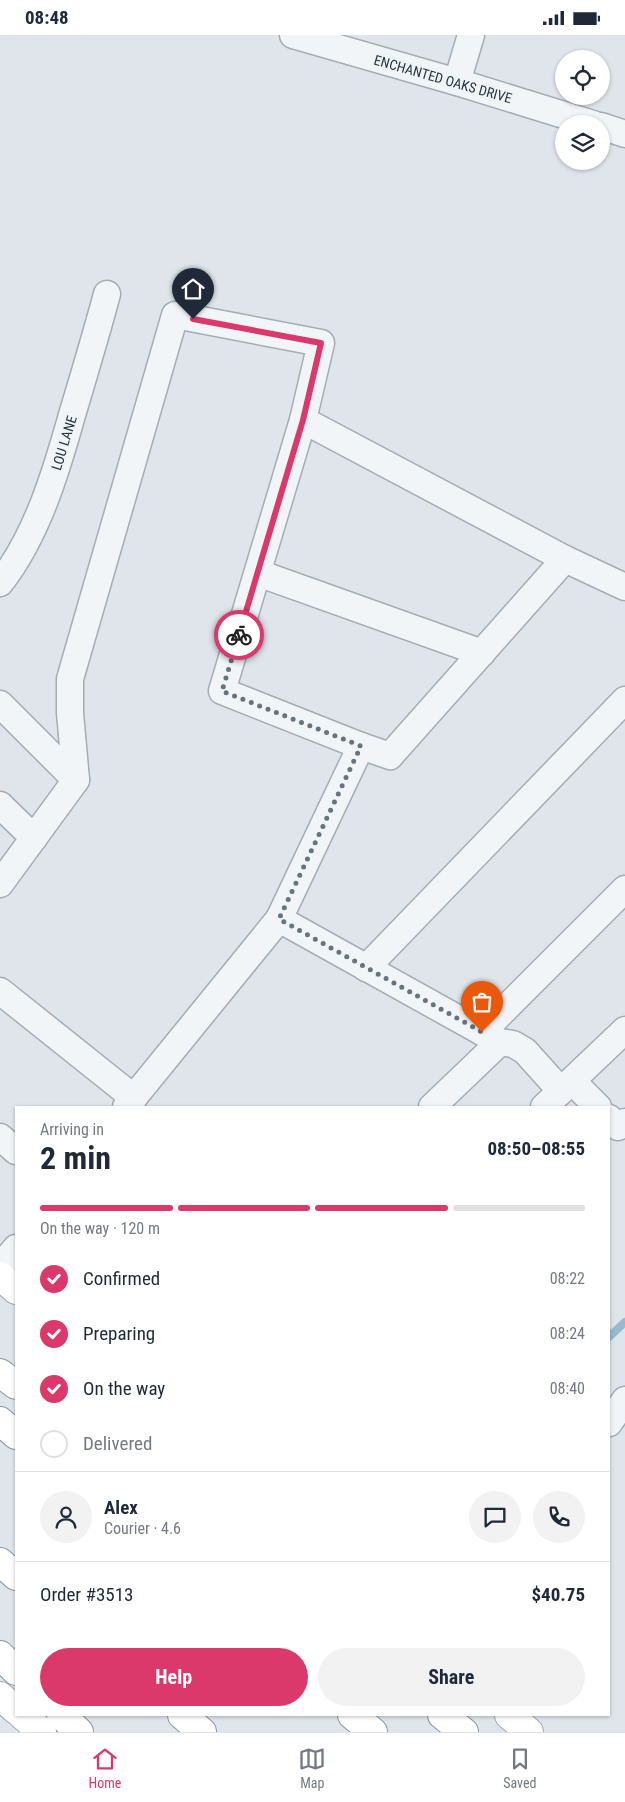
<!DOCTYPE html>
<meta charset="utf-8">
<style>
body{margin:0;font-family:"Roboto Condensed",sans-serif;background:#f2f2f3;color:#1f2937;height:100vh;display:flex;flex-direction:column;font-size:19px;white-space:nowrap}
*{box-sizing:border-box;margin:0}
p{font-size:16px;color:#747a83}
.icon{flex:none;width:28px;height:28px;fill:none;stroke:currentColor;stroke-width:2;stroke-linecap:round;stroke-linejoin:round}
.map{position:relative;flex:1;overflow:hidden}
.side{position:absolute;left:15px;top:1071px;width:595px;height:610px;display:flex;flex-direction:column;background:#fff;border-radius:0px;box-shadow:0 1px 4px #0004}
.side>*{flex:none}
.buttons{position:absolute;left:555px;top:15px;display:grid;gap:10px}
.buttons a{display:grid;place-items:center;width:55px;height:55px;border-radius:50%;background:#fff;box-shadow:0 1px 4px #0004;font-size:25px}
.pin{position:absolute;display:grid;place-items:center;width:42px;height:42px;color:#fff;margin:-51px -21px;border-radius:50% 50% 50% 0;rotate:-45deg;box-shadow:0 0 5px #0007}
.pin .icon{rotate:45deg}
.courier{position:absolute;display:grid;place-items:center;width:50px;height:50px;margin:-25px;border:4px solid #db386b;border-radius:50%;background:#fff;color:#222;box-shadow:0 1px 6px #0007}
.overview em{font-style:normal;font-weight:700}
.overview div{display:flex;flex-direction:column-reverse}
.overview{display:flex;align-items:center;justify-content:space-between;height:85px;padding:0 25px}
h1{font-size:32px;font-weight:700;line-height:38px}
.bar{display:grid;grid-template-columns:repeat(4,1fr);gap:8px 5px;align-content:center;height:60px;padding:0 25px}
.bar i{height:6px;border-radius:4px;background:#e0e1e3}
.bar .active{background:#db386b}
.bar p{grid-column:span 4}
.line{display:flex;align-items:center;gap:12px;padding:0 25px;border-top:1px solid #e0e1e3}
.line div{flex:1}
.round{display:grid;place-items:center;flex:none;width:52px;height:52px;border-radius:26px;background:#f2f2f3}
ol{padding:0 25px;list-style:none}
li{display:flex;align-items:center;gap:15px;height:55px}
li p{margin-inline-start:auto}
li .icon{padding:5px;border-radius:50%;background:#db386b;color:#fff;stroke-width:4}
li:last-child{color:#747a83}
li i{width:28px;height:28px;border:2px solid #e0e1e3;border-radius:50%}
.action{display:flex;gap:10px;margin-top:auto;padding:10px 25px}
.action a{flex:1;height:58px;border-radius:30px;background:#db386b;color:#fff;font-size:20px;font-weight:700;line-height:58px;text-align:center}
.action a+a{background:#f2f2f3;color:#1f2937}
.status{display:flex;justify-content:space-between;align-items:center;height:35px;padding:0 25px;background:#fff;direction:ltr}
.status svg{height:14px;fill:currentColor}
.menu{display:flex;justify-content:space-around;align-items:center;height:70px;border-top:1px solid #e0e1e3;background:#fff;font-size:14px;color:#747a83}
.menu a{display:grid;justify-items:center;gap:2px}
.menu .active{color:#db386b}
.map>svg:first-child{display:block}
</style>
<div class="status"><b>08:48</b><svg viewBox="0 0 49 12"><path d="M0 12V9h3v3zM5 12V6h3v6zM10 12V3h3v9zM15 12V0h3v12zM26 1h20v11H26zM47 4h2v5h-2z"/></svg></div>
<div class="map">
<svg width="625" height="1697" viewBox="0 0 625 1697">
<rect width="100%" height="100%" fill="#dfe5ea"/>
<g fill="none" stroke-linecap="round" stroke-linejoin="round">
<polyline stroke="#97bacd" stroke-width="8" points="609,1302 625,1287"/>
<g stroke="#a4adb4" stroke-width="29">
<g id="minor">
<polyline points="293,0 457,47 593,89"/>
<polyline points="457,47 471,0"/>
<polyline points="601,91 625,99"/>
<polyline points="258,538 482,618"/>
<path d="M0,548C37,501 56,437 72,380C84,340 96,300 107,259"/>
<polyline points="0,669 76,745"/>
<polyline points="361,711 390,721 565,524"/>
<polyline points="0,770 34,803"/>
<polyline points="0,849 76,745 70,678 70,644 175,280 321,308 303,385"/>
<polyline points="279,884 361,711 222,656 303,385 565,524 625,552"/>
<polyline points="366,933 625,665"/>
<polyline points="0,956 134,1063"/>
<polyline points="482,997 625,854"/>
<polyline points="572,1046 598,1072"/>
<polyline points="126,1072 279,884 500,1007"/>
<polyline points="432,1072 500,1007 513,1009 525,1016 561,1056"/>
<polyline points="544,1072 625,995"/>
<polyline points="609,1083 618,1092 625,1087"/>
<polyline points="0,1102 16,1116"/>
<polyline points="0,1232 16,1213"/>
<polyline points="609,1388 625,1365"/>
</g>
</g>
<g stroke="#9dabb7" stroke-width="30">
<g id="major">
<polyline points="0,1241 16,1255"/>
<polyline points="0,1661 16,1675"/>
<polyline points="22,1680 42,1697"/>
<polyline points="509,1680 529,1697"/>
</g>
</g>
<g stroke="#8595a2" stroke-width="30">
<g id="highway">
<polyline points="0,1338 16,1350"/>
<polyline points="0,1386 16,1400"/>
<polyline points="0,1527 16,1541"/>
<polyline points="0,1620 16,1636"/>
<polyline points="61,1680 79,1697"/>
<polyline points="182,1680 202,1697"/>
<polyline points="352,1680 373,1697"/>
<polyline points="442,1680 464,1697"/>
</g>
</g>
<use href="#minor" stroke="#f2f5f8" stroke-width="26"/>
<use href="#major" stroke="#fff" stroke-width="28"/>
<use href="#highway" stroke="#fff" stroke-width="28"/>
</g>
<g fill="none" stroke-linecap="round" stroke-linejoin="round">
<polyline stroke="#67737d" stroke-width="5" stroke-dasharray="0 9" points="239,600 222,656 361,711 279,884 482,997"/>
<polyline stroke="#db386b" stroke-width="6" points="193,284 321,308 303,385 239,600"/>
</g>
<g text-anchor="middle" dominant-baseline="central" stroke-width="5" stroke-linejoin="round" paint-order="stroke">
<g font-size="14" fill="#263542" stroke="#eff4f7">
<text transform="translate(443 44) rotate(16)">ENCHANTED OAKS DRIVE</text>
<text transform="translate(64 408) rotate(-73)">LOU LANE</text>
</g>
</g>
</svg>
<div class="buttons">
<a><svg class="icon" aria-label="locate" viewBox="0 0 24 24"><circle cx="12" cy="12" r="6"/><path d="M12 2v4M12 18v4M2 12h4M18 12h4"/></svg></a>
<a><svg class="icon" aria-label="layers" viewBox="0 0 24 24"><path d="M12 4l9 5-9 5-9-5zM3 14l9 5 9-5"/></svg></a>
</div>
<div class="pin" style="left:482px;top:997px;background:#ea580c"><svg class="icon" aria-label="bag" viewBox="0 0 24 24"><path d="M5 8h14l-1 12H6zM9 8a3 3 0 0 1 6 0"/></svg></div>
<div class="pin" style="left:193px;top:284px;background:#1f2937"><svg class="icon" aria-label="home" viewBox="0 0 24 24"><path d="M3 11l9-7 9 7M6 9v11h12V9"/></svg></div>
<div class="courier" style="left:239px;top:600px"><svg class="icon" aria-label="bike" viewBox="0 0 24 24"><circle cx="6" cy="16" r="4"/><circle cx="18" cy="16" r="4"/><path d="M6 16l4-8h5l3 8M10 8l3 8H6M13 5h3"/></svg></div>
<section class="side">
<div class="overview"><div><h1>2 min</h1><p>Arriving in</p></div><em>08:50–08:55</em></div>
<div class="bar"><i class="active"></i><i class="active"></i><i class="active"></i><i></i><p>On the way · 120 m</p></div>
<ol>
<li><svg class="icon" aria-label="check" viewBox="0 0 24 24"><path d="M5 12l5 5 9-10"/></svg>Confirmed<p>08:22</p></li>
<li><svg class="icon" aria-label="check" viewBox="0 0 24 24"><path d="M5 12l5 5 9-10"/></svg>Preparing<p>08:24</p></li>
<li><svg class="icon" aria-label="check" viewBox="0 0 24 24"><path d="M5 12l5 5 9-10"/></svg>On the way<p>08:40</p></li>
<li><i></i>Delivered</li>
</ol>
<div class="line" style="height:90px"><a class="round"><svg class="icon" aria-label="person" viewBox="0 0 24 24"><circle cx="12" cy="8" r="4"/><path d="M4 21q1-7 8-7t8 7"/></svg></a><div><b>Alex</b><p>Courier · 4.6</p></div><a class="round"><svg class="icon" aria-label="chat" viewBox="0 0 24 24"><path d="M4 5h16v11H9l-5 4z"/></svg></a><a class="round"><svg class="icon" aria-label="phone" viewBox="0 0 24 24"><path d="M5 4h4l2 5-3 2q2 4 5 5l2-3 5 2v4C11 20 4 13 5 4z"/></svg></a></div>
<div class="line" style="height:65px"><div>Order #3513</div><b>$40.75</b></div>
<div class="action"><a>Help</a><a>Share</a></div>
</section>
</div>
<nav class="menu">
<a class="active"><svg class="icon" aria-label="home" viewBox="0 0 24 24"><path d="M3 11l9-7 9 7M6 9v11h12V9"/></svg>Home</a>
<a><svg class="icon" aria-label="map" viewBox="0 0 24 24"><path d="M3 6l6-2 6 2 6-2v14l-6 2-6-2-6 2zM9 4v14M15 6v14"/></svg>Map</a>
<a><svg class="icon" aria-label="saved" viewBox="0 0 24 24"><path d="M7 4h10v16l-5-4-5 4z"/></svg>Saved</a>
</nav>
